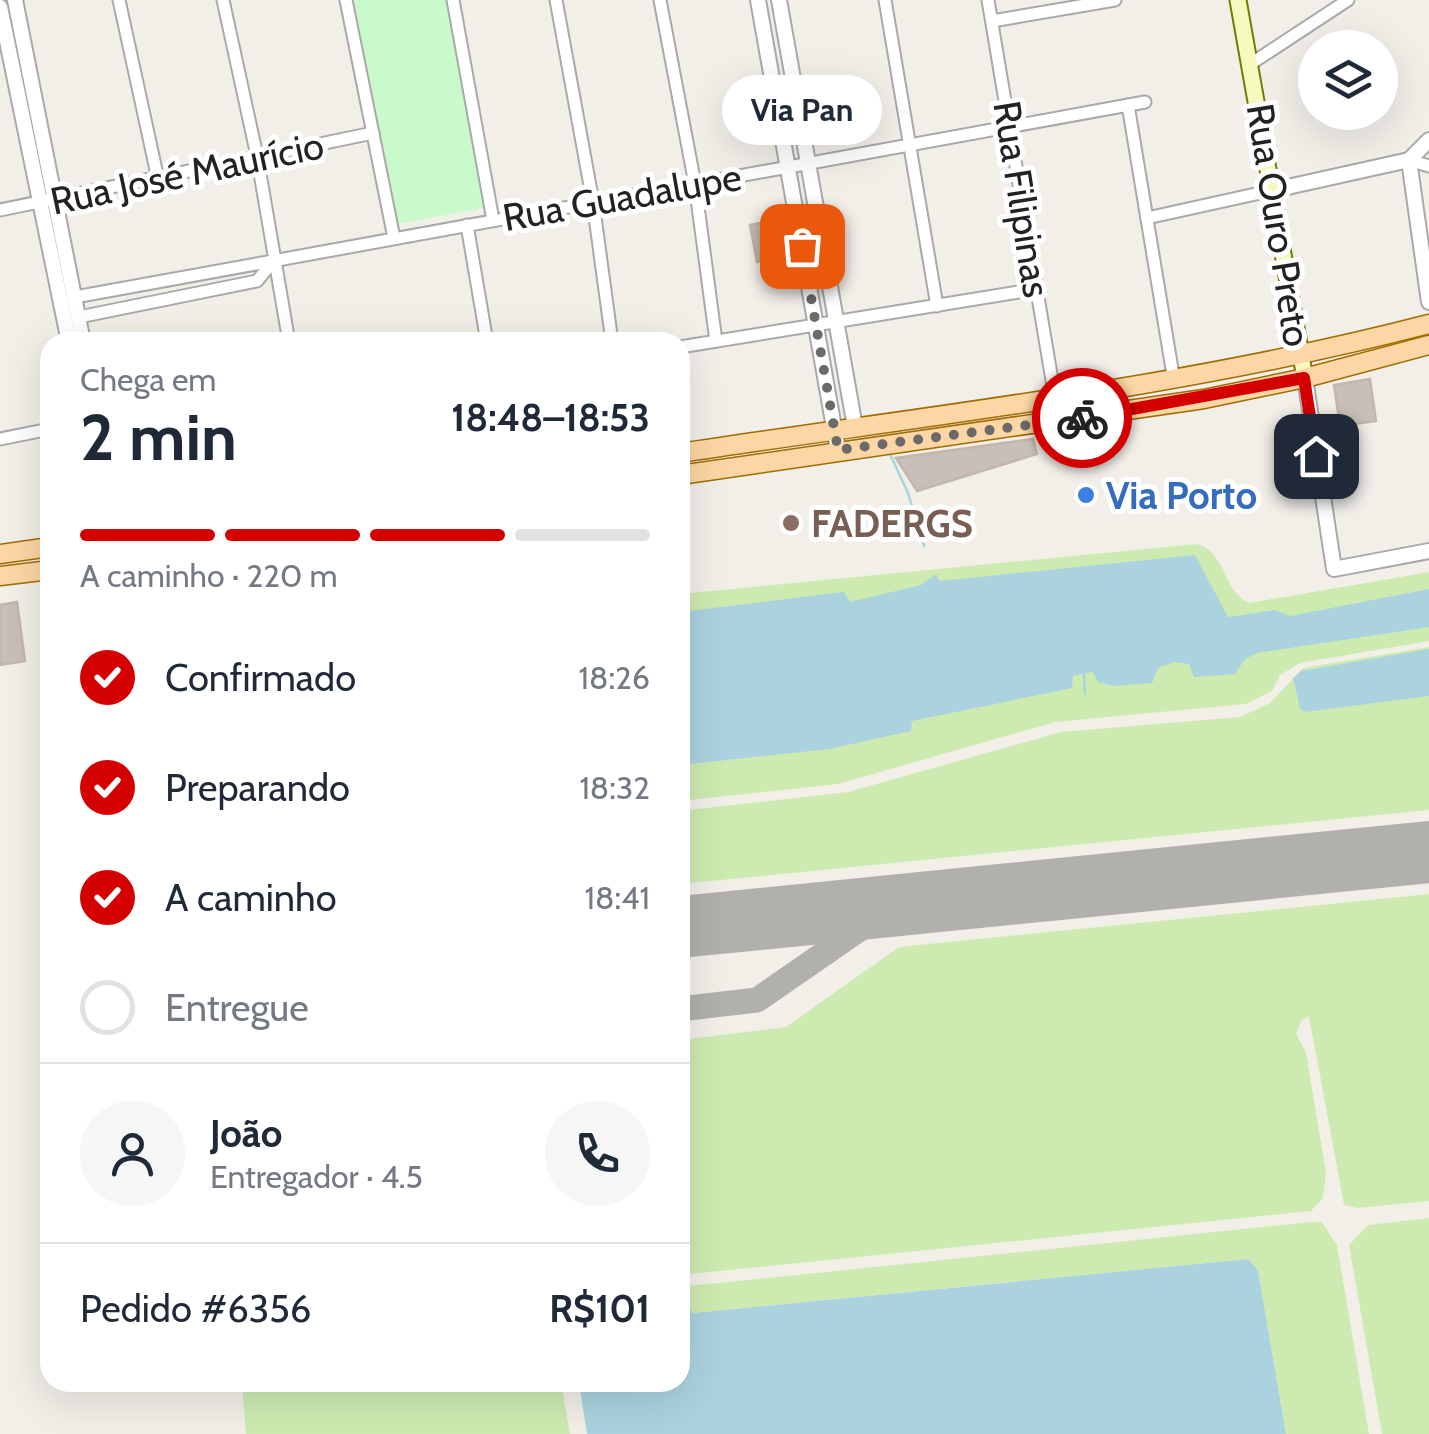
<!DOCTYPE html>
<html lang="pt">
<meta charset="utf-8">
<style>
body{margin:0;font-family:Cabin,sans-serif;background:#f6f6f7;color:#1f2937;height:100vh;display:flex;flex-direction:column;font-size:38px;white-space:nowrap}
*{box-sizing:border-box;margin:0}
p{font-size:32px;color:#747a83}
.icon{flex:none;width:55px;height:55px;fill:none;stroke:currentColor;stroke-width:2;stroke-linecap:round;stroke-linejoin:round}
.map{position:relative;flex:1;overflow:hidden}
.details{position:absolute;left:40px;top:332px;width:650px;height:1060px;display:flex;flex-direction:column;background:#fff;border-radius:30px;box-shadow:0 10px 40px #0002}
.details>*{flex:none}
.fabs{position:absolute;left:1298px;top:30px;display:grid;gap:20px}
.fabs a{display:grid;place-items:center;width:100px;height:100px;border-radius:50%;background:#fff;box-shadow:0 10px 40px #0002;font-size:50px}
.pin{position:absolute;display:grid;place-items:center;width:85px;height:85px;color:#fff;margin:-42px;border-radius:20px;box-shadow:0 5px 15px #0006}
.courier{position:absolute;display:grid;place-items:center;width:100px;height:100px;margin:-50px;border:8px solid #d40000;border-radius:50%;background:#fff;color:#222;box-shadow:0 2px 12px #0007}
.bubble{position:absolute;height:70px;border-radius:35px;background:#fff;box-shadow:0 10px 40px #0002;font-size:32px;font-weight:800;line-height:70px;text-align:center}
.headline em{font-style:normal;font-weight:800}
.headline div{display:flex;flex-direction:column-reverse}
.headline{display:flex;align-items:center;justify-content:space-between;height:170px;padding:0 40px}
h1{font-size:65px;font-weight:800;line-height:75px}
.bar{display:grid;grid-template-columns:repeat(4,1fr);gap:15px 10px;align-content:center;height:120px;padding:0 40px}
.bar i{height:12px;border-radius:8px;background:#e0e1e3}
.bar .on{background:#d40000}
.bar p{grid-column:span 4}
.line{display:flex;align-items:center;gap:25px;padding:0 40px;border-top:2px solid #e0e1e3}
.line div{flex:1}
.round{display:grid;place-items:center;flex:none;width:105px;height:105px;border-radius:52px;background:#f6f6f7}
ol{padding:0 40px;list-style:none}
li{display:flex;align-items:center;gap:30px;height:110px}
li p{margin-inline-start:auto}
li .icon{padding:10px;border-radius:50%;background:#d40000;color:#fff;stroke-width:4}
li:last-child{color:#747a83}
li i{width:55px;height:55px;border:5px solid #e0e1e3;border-radius:50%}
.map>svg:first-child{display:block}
</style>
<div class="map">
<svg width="1429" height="1434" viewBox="0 0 1429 1434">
<rect width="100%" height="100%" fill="#f2efe9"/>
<g fill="#cdebb0">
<path d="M1197,544C1226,552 1222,590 1249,603L1429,572V641L1300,663L1280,675L1272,691L1246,704L1055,722L838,784L680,801V594Z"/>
<polygon points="1429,647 1429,810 680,884 680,811 848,792 1061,732 1240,717 1270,703 1303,668"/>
<polygon points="1429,894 1429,1201 1357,1208 1344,1205 1309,1016 1301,1021 1296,1034 1306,1052 1326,1173 1323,1198 1311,1211 680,1275 680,1040 786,1027 899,947"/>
<polygon points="1429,1218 1429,1434 1382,1434 1349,1245 1368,1225"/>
<polygon points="1312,1222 1322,1222 1337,1245 1369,1434 1286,1434 1258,1270 1248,1259 692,1313 681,1297 687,1295 680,1287"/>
<polygon points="242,1383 561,1383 570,1434 246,1434"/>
</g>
<polygon fill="#c8facc" points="352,0 447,0 485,208 396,224"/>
<g fill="#aad3df">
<polygon points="1195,555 1228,617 1275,610 1290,616 1429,589 1429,627 1257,653 1245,659 1235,674 1194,677 1189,664 1174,662 1158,668 1152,683 1113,686 1098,682 1093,672 1073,676 1072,688 912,721 911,731 829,749 680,765 680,612 844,592 850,602 921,585 936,574 939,581"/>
<polygon points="1429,649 1429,696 1305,712 1300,708 1293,678 1301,671"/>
<polygon points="1248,1259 1258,1270 1286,1434 587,1434 579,1383 680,1382 680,1295 693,1313"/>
</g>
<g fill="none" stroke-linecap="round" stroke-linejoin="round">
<g stroke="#aad3df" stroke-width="2.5">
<polyline points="890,454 908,493 924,546"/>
<polyline points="1084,674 1085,694"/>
</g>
<polyline stroke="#b1b0ac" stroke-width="25" points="680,1009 757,1000 880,915 901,908 997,895"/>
<polyline stroke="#b1b0ac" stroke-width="62" points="680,927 1429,852"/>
</g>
<g fill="#c7bfb8" stroke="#c4b6ab" stroke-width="2.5">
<polygon points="776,220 783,257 757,262 750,225"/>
<polygon points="1370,379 1376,421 1340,426 1334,385"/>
<polygon points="1033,439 1037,454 917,491 896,458"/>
<polygon points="17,602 25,661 0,665 0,605"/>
</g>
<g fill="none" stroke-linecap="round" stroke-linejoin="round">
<g stroke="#a9a9a9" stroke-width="15">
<g id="minor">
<polyline points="119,0 158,179"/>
<polyline points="223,0 257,156 289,342"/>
<polyline points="346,0 394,238"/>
<polyline points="453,0 493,220"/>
<polyline points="556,0 593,202 612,342"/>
<polyline points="660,0 695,184 716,341"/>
<polyline points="885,0 937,306"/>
<polyline points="988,0 1055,398"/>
<polyline points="992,21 1115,0"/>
<polyline points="1252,63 1348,0"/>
<polyline points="1128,105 1174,381"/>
<polyline points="1409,160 1429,166"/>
<polyline points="0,210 373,133"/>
<polyline points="1147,218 1274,190"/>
<polyline points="467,225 487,342"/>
<polyline points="75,297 1145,102"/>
<polyline points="79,317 257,281 275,259"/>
<polyline points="680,347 1037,289"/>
<polyline points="0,439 50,429"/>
</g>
</g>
<g stroke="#a9a9a9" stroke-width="18">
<g id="tertiary">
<polyline points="15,0 83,342"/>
<polyline points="758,0 838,450"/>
<polyline points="779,0 855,427"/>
<polyline points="0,7 69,342"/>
<polyline points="1409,160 1429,302"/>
<polyline points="1409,160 1429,140"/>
<polyline points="1274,190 1409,160"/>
<polyline points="1305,378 1334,569 1429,551"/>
</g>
</g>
<g stroke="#707d05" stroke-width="19">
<polyline id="secondary" points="1238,0 1305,378"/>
</g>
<g stroke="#a06b00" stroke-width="21">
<g id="primary">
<path d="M680,453C931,415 1183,388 1429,324"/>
<polyline points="680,475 1204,399 1305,378 1429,345"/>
<polyline points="0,554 50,547"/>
<polyline points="0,576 50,570"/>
</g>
</g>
<use href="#minor" stroke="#fff" stroke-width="11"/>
<use href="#tertiary" stroke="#fff" stroke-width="14"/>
<use href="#secondary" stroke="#f7fabf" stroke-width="15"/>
<use href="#primary" stroke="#fcd6a4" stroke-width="18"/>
</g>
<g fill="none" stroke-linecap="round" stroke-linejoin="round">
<polyline stroke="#6b6a68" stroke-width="10" stroke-dasharray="0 18" points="802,246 838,450 1082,418"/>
<polyline stroke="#d40000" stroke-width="12" points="1082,418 1304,378 1316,456"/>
</g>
<circle fill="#3f7fe0" stroke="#fff" stroke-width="4" cx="1086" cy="495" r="10"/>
<circle fill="#8d6e63" stroke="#fff" stroke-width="4" cx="791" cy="523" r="10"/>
<g text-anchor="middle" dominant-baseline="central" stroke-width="10" stroke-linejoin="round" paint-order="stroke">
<g font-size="38" fill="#222" stroke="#fff">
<text transform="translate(187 173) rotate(-12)">Rua José Maurício</text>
<text transform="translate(622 197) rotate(-10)">Rua Guadalupe</text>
<text transform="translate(1022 199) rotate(81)">Rua Filipinas</text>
<text transform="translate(1279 225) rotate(81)">Rua Ouro Preto</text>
</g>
<g font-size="38" font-weight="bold" fill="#366cbe" stroke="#fff" text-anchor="start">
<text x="1106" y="495">Via Porto</text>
</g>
<g font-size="38" font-weight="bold" fill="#785e54" stroke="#fff" text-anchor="start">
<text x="811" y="523">FADERGS</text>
</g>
</g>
</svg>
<div class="fabs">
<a><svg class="icon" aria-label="layers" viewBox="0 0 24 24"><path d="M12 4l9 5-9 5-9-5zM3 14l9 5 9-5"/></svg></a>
</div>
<div class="pin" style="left:802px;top:246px;background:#ea580c"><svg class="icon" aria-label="bag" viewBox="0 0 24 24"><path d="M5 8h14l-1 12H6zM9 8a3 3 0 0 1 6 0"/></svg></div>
<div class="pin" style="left:1316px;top:456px;background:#1f2937"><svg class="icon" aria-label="home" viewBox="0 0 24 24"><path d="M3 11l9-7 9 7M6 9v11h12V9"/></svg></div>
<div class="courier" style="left:1082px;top:418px"><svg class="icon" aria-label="bike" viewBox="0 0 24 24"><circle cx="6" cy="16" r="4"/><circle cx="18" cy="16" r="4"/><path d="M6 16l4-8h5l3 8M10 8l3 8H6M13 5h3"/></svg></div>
<div class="bubble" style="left:722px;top:75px;width:160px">Via Pan</div>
<section class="details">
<div class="headline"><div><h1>2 min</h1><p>Chega em</p></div><em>18:48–18:53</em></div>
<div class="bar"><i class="on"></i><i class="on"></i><i class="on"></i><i></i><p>A caminho · 220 m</p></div>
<ol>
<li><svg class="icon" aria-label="check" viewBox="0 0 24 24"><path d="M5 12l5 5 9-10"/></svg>Confirmado<p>18:26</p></li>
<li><svg class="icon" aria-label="check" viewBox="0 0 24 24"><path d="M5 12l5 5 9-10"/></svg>Preparando<p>18:32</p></li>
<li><svg class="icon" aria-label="check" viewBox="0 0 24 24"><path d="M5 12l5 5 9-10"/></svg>A caminho<p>18:41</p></li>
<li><i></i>Entregue</li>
</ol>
<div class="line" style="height:180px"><a class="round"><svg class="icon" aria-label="person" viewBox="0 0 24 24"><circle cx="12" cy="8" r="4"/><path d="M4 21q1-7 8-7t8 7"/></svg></a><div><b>João</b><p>Entregador · 4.5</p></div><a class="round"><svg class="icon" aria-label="phone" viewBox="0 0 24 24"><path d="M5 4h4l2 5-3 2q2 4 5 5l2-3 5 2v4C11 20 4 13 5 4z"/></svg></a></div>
<div class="line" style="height:130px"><div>Pedido #6356</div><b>R$101</b></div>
</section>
</div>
